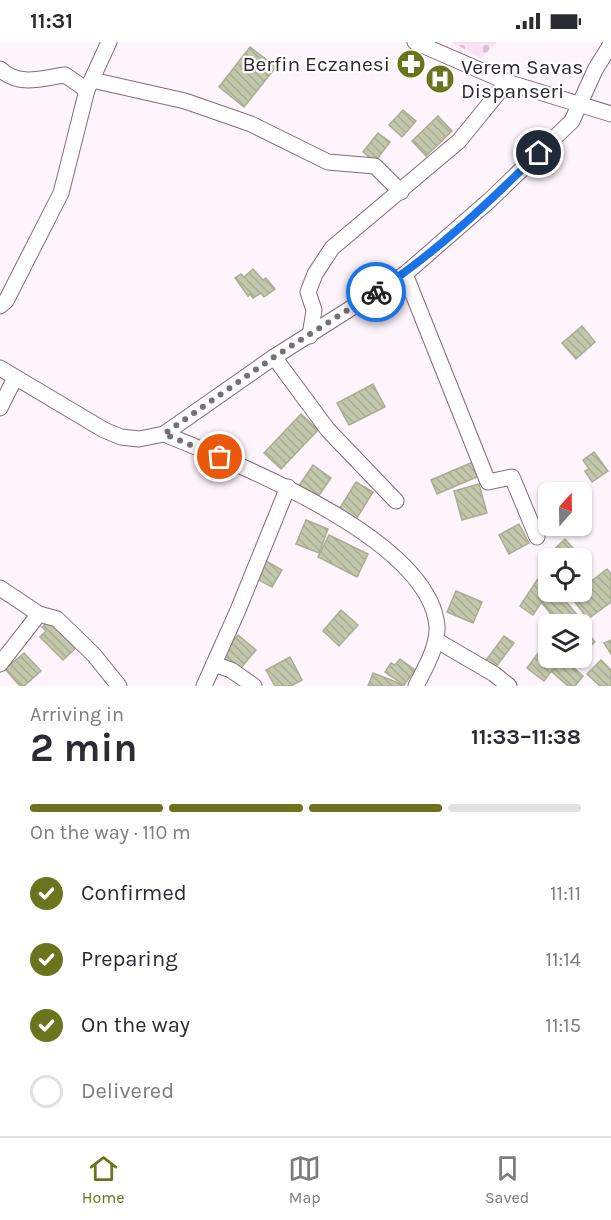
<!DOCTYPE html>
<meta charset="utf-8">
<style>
body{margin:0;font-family:Karla,sans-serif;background:#f2f2f3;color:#2b2b33;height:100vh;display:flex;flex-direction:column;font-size:22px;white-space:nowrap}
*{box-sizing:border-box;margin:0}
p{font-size:20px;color:#7c7c81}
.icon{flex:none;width:33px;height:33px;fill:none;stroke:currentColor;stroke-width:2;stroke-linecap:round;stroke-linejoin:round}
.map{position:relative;height:644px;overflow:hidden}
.details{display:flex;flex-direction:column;background:#fff;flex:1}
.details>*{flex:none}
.needle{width:39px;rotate:20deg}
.controls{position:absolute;left:538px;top:440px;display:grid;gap:12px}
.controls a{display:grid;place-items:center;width:54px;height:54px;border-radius:9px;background:#fff;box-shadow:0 2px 4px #0004;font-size:30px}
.pin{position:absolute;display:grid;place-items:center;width:51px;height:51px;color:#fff;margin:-26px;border:3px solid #fff;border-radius:50%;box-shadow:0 2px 6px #0007}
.courier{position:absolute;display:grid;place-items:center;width:60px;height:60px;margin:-30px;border:4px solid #1a73e8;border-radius:50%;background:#fff;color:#222;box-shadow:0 2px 8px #0007}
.headline em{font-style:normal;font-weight:700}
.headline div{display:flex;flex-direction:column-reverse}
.headline{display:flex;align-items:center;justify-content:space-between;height:102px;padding:0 30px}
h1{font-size:39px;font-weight:700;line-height:45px}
.bar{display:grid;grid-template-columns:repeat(4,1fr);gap:9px 6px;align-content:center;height:72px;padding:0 30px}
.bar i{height:8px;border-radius:4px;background:#e1e1e2}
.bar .active{background:#6b731c}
.bar p{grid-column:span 4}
ol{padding:0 30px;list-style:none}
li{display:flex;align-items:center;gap:18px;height:66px}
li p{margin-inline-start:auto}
li .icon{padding:6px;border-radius:50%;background:#6b731c;color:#fff;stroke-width:4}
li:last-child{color:#7c7c81}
li i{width:33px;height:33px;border:3px solid #e1e1e2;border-radius:50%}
.status{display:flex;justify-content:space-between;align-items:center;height:42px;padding:0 30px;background:#fff;direction:ltr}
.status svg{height:16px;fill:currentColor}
.tab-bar{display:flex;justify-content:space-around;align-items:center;height:84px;border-top:2px solid #e1e1e2;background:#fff;font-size:16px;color:#7c7c81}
.tab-bar a{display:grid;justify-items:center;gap:3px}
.tab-bar .active{color:#6b731c}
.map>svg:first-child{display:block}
</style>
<div class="status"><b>11:31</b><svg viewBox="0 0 49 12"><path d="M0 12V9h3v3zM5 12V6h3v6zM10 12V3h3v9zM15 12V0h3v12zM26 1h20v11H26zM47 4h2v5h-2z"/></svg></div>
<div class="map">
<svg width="611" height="644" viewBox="0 0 611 644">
<defs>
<pattern id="cemetery-stones" width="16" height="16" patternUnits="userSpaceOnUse" patternTransform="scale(1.5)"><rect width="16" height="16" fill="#fae0f4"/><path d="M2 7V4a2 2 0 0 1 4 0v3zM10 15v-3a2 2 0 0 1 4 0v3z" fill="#d7c0d2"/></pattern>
<pattern id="building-back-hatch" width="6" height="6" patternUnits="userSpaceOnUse" patternTransform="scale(1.5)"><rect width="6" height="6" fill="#c3c8ac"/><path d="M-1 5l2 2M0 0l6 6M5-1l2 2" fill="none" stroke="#a8ac94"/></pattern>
</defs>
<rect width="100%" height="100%" fill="#fef4fc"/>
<polygon fill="url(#cemetery-stones)" points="451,0 497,0 481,16"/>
<g fill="url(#building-back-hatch)" stroke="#a9ad92" stroke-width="1.5">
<polygon points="250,5 276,25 244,65 219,45"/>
<polygon points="403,68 416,79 402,95 389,83"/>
<polygon points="438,74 452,89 426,114 412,99"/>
<polygon points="378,91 390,100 375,120 363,110"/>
<polygon points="253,227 263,238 266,236 275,247 264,255 261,251 253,256 250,252 248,254 235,236 241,232 244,235"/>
<polygon points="582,284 595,300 576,317 562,301"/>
<polygon points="373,342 385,365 349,383 337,361"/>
<polygon points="301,372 318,388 281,427 264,411"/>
<polygon points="594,410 608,429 592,440 585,429 589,427 583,418"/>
<polygon points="473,420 479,434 437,452 431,438"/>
<polygon points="313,423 331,436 316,458 298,445"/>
<polygon points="356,440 373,450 355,479 338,469"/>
<polygon points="479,442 487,471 462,478 454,449"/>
<polygon points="306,478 328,487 319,511 296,502"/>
<polygon points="519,482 529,501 509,512 499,493"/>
<polygon points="329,493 368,512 357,535 318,515"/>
<polygon points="565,497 580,514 549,516 549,518 546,515"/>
<polygon points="266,519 282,528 272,545 257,537"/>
<polygon points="607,527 611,532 611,560 588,577 571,555"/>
<polygon points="541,532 549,537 549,549 533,573 520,564"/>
<polygon points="456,549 482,560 473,581 447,570"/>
<polygon points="557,549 583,580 581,582 551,582 547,577 552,573 542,561"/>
<polygon points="341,568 358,583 339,604 323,589"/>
<polygon points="51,577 78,604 63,618 40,595 46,589 42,585"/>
<polygon points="582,584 595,600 583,610 582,609"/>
<polygon points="238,593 256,608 239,628 221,613"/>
<polygon points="504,594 514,601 493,629 483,622"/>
<polygon points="611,598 611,612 604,601"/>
<polygon points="545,602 549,606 549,615 562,615 544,639 527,626"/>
<polygon points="24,611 41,629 24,644 20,644 5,627"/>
<polygon points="290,615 302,638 291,644 275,644 266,628"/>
<polygon points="400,617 415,628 404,643 385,630 391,621 395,623"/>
<polygon points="564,617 583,634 575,644 568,644 552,630"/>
<polygon points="601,618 611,628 611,644 600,644 587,632"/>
<polygon points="373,631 404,643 404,644 368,644"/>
</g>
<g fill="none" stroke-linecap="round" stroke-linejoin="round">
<g stroke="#826c7d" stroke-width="17">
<g id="minor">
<polyline points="415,0 507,40 611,72"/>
<path d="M0,27C19,45 42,36 65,33L87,48"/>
<polyline points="92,38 185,59 251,82 328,120 375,124 401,150"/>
<polyline points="405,232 488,440 512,435 537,495"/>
<polyline points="0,264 6,259 61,151 87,48 109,0"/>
<polyline points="310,294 314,268 308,250 315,232 332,206 459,99 507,40"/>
<polyline points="274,315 328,388 396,459"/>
<polyline points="0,326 104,388 121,395 139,397 164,392 274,315 405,232 490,158 572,79 595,28 611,2"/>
<polyline points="0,366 15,336"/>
<path d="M164,392C235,421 429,496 437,584C438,605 425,626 416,644"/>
<polyline points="0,546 39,572 57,577 94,613 119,644"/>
<polyline points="436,598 494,632 509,644"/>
<polyline points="0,622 39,572"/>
<polyline points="214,622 231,628 254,644"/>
<polyline points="204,644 238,568 288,445"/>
</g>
</g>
<use href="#minor" stroke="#fff" stroke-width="15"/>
</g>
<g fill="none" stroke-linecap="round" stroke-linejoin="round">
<polyline stroke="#786e76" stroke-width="6" stroke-dasharray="0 10.8" points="220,415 164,392 274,315 376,250"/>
<path stroke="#1a73e8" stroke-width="8" d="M376,250C436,211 488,161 539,111"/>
</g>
<defs>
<g id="pharmacy-disc" transform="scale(1.5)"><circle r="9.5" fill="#6b731c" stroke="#fff"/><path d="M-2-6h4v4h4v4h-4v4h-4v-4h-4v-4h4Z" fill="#fff"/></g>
<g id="hospital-disc" transform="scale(1.5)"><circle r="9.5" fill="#6b731c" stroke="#fff"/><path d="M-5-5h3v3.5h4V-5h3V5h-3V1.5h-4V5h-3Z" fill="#fff"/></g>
</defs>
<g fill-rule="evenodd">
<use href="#pharmacy-disc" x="411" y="22"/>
<use href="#hospital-disc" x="440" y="37"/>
</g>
<g text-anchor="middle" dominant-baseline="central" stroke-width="4.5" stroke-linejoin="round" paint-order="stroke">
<g font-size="21" fill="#30262e" stroke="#fff" text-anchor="end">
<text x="390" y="22">Berfin Eczanesi</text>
<text x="461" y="25" text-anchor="start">Verem Savas<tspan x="461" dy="24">Dispanseri</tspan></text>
</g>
</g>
</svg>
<div class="controls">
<a><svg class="needle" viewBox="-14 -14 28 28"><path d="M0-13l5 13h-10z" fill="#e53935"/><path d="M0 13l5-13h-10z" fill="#7c7c81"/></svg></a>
<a><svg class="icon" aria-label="locate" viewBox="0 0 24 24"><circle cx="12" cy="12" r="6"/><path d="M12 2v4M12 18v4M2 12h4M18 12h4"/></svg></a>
<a><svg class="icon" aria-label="layers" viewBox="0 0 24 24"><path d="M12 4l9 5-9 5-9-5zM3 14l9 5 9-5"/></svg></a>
</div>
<div class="pin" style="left:220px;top:415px;background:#ea580c"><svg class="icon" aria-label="bag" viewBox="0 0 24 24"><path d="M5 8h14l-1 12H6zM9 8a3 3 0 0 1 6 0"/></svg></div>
<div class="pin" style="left:539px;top:111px;background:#1f2937"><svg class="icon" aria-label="home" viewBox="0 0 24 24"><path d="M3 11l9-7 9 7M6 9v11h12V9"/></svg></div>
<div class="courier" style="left:376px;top:250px"><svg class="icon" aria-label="bike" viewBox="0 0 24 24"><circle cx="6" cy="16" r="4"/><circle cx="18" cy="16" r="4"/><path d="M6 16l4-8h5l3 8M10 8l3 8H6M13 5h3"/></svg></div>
</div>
<section class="details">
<div class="headline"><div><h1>2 min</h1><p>Arriving in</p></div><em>11:33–11:38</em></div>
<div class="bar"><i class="active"></i><i class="active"></i><i class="active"></i><i></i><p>On the way · 110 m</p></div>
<ol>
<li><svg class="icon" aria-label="check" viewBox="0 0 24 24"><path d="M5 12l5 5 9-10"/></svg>Confirmed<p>11:11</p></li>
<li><svg class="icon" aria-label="check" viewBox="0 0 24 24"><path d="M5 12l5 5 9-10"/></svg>Preparing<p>11:14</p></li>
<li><svg class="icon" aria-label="check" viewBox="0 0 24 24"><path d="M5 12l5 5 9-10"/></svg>On the way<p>11:15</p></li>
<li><i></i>Delivered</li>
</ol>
</section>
<nav class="tab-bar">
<a class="active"><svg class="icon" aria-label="home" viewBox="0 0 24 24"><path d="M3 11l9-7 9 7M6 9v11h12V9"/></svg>Home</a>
<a><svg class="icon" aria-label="map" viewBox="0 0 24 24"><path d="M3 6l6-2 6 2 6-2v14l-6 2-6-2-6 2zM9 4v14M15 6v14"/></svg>Map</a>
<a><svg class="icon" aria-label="saved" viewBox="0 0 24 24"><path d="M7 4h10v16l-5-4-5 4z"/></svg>Saved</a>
</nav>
